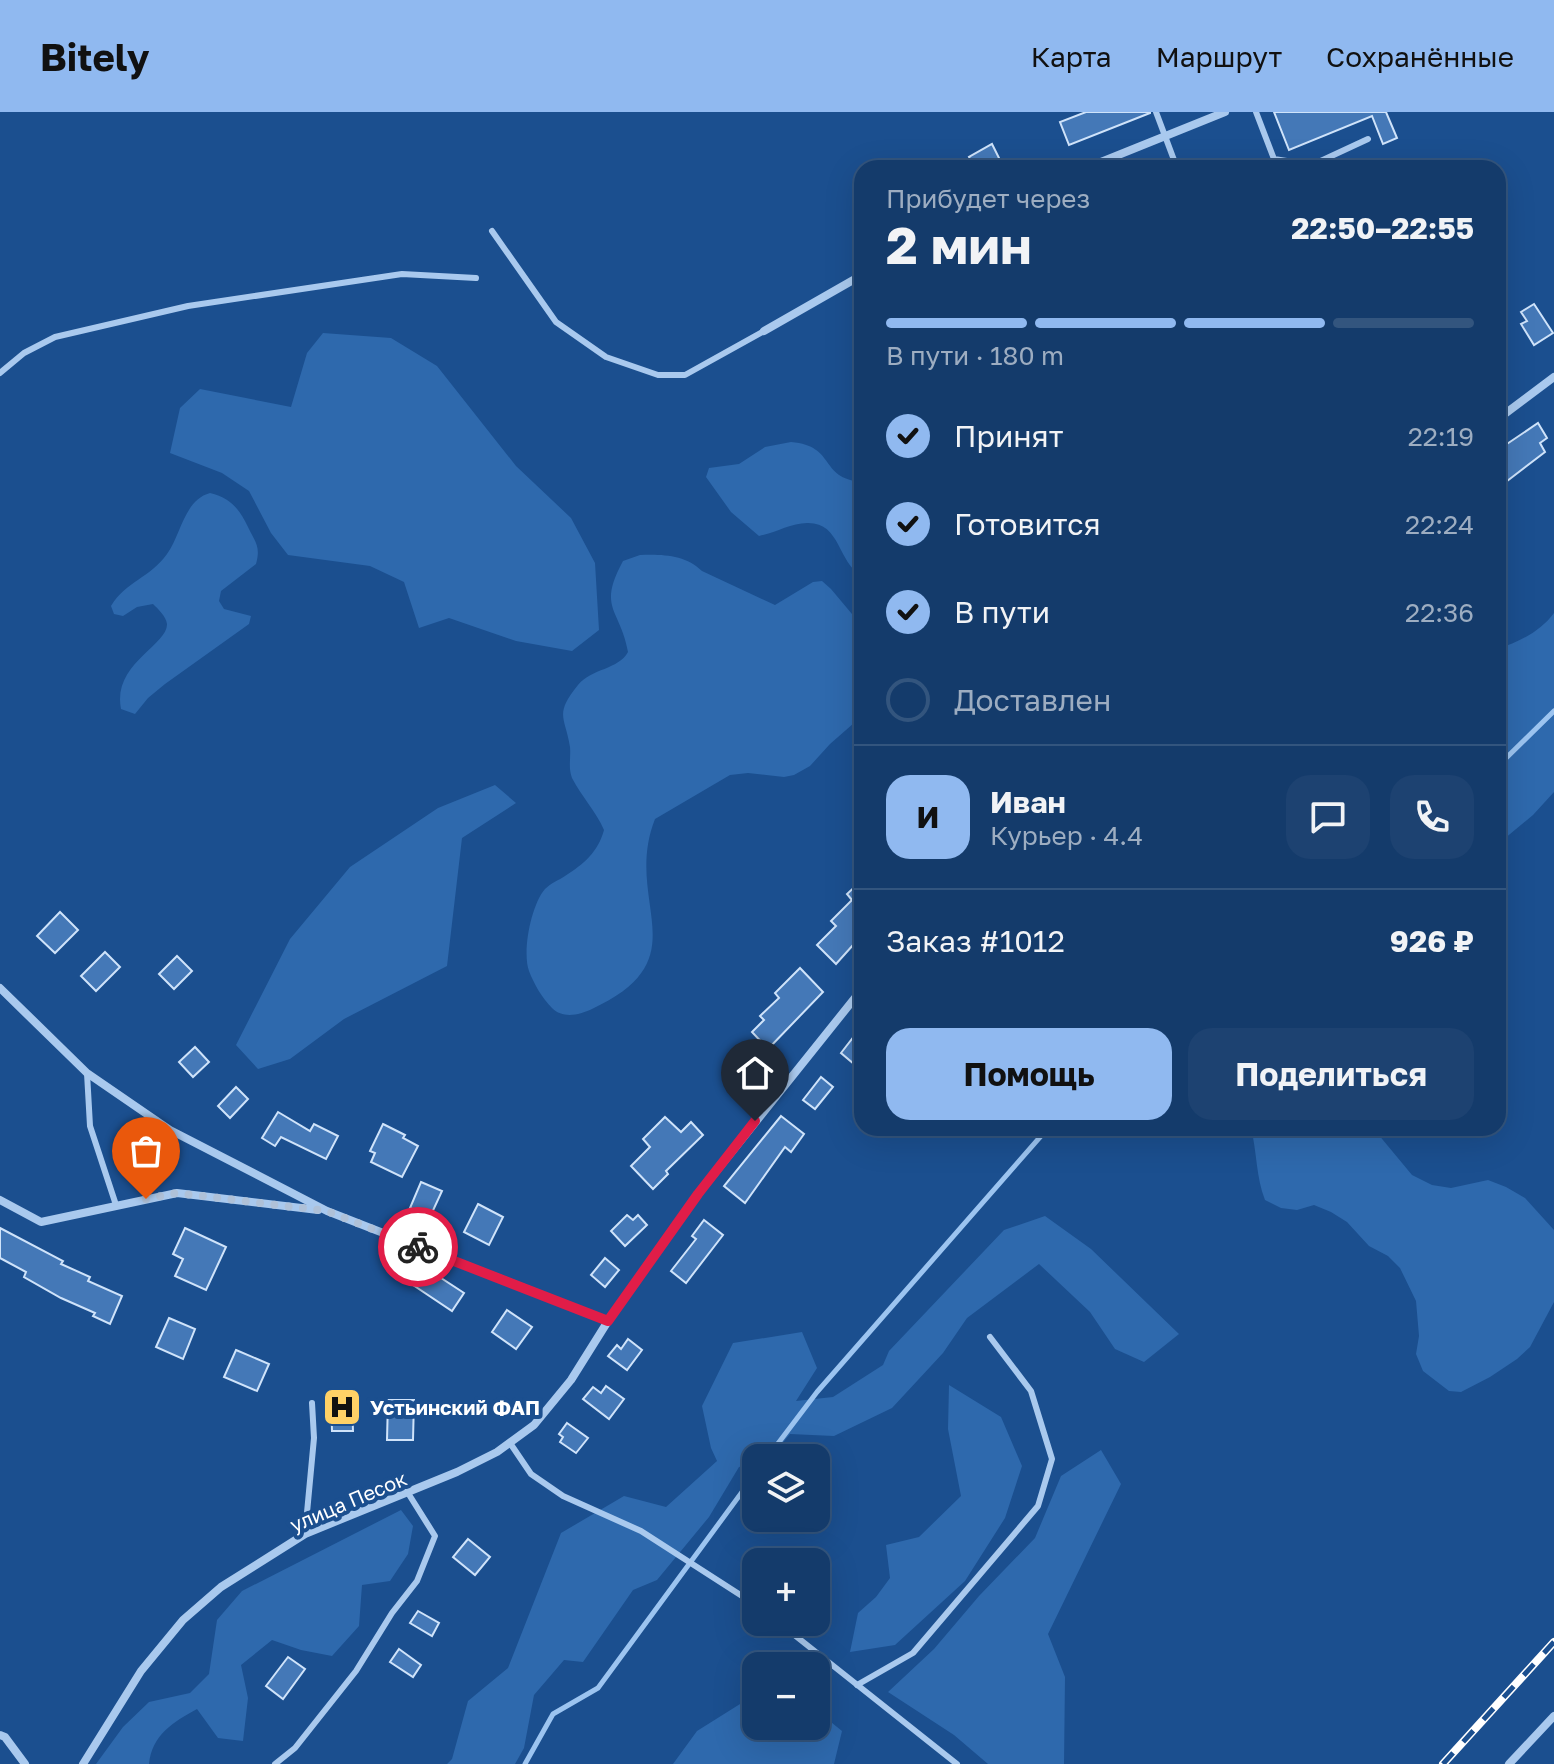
<!DOCTYPE html>
<html lang="ru">
<meta charset="utf-8">
<style>
body{margin:0;font-family:"Golos Text",sans-serif;background:#1d4271;color:#f1f3f6;height:100vh;display:flex;flex-direction:column;font-size:30px;white-space:nowrap}
*{box-sizing:border-box;margin:0}
p{font-size:26px;color:#9dadc1}
.icon{flex:none;width:44px;height:44px;fill:none;stroke:currentColor;stroke-width:2;stroke-linecap:round;stroke-linejoin:round}
.map{position:relative;flex:1;overflow:hidden}
.side{position:absolute;left:854px;top:48px;width:652px;height:976px;display:flex;flex-direction:column;background:#143b6b;border-radius:24px;box-shadow:0 8px 32px #0002,0 0 0 2px #33557e}
.side>*{flex:none}
.tools{position:absolute;left:742px;top:1332px;display:grid;gap:16px}
.tools a{display:grid;place-items:center;width:88px;height:88px;border-radius:16px;background:#143b6b;box-shadow:0 8px 32px #0002,0 0 0 2px #33557e;font-size:40px}
.pin{position:absolute;display:grid;place-items:center;width:68px;height:68px;color:#fff;margin:-82px -34px;border-radius:50% 50% 50% 0;rotate:-45deg;box-shadow:0 0 8px #0007}
.pin .icon{rotate:45deg}
.courier{position:absolute;display:grid;place-items:center;width:80px;height:80px;margin:-40px;border:6px solid #e11d48;border-radius:50%;background:#fff;color:#222;box-shadow:0 2px 10px #0007}
.overview em{font-style:normal;font-weight:700}
.overview div{display:flex;flex-direction:column-reverse}
.overview{display:flex;align-items:center;justify-content:space-between;height:136px;padding:0 32px}
h1{font-size:52px;font-weight:700;line-height:60px}
.bar{display:grid;grid-template-columns:repeat(4,1fr);gap:12px 8px;align-content:center;height:96px;padding:0 32px}
.bar i{height:10px;border-radius:6px;background:#33557e}
.bar .active{background:#90b9f0}
.bar p{grid-column:span 4}
.line{display:flex;align-items:center;gap:20px;padding:0 32px;border-top:2px solid #33557e}
.line div{flex:1}
.round{display:grid;place-items:center;flex:none;width:84px;height:84px;border-radius:24px;background:#1d4271}
ol{padding:0 32px;list-style:none}
li{display:flex;align-items:center;gap:24px;height:88px}
li p{margin-inline-start:auto}
li .icon{padding:8px;border-radius:50%;background:#90b9f0;color:#111;stroke-width:4}
li:last-child{color:#9dadc1}
li i{width:44px;height:44px;border:4px solid #33557e;border-radius:50%}
.cta{display:flex;gap:16px;margin-top:auto;padding:16px 32px}
.cta a{flex:1;height:92px;border-radius:24px;background:#90b9f0;color:#111;font-size:32px;font-weight:700;line-height:92px;text-align:center}
.cta a+a{background:#1d4271;color:#f1f3f6}
header{display:flex;align-items:center;gap:48px;box-sizing:border-box;height:112px;padding:0 40px;background:#90b9f0;color:#111}
header strong{font-size:38px}
nav{display:flex;gap:44px;margin-inline-start:auto;font-size:28px}
.map>svg:first-child{display:block}
</style>
<header>
<strong>Bitely</strong>
<nav><a>Карта</a><a>Маршрут</a><a>Сохранённые</a></nav>
</header>
<div class="map">
<svg width="1554" height="1652" viewBox="0 0 1554 1652">
<rect width="100%" height="100%" fill="#1b4f8f"/>
<g fill="#2e69ad">
<polygon points="323,221 391,226 437,254 516,354 571,406 595,451 599,518 572,539 516,529 449,506 419,516 404,470 370,454 288,443 271,421 249,379 222,361 170,341 180,296 200,277 291,295 307,241"/>
<path d="M791,330C837,334 818,366 862,370V464C837,450 841,410 807,411C791,411 775,421 759,424L731,400L706,365L709,356L739,352L765,335Z"/>
<path d="M210,381C230,386 239,396 248,415C255,430 261,434 256,452L221,479L219,489L224,497L251,504L249,512L165,572L148,586L135,602L121,597C112,552 168,533 167,512C166,504 158,497 153,492L137,495L123,504L114,502L111,494C126,469 150,466 167,442C181,423 184,388 210,381Z"/>
<path d="M640,443C662,442 686,443 702,459L775,493L813,470L822,469L831,477L862,514V604L830,632L810,654L794,663L784,665L748,661L730,663L655,707C622,791 702,846 592,897C579,903 563,907 552,896C542,886 534,872 529,859C522,840 531,793 545,777C551,771 559,768 565,764C584,752 598,740 604,718C596,699 581,684 572,666C568,656 571,645 570,635C565,604 554,603 578,573C592,556 618,558 628,540C620,496 597,497 623,449Z"/>
<path d="M1554,501V680L1533,703L1498,732V537C1519,530 1541,519 1554,501Z"/>
<polygon points="495,673 516,691 462,726 447,854 344,907 290,947 258,957 236,933 290,827 350,755 438,696"/>
<path d="M1251,1016H1373L1412,1063L1432,1073L1451,1076L1488,1068L1506,1075L1525,1086L1554,1118V1190L1530,1235L1517,1247L1490,1265L1461,1280L1449,1279L1423,1259L1416,1242L1419,1224L1416,1189L1400,1156L1388,1144L1369,1134L1347,1110L1331,1100L1314,1093L1297,1098L1281,1096L1265,1088C1256,1065 1257,1040 1251,1016Z"/>
<polygon points="1045,1104 1091,1137 1179,1222 1144,1250 1115,1237 1090,1200 1039,1152 967,1206 943,1241 892,1296 834,1324 790,1322 770,1346 756,1346 756,1351 739,1355 709,1405 657,1468 633,1478 583,1550 564,1548 534,1583 524,1636 515,1652 447,1652 452,1647 468,1589 508,1556 561,1421 624,1384 666,1395 717,1349 711,1336 702,1294 733,1231 802,1220 817,1256 796,1289 833,1285 883,1253 889,1239 1004,1118"/>
<polygon points="949,1273 1001,1305 1022,1354 1005,1406 965,1469 895,1533 850,1540 858,1501 876,1485 890,1466 886,1433 919,1425 961,1384 948,1317"/>
<polygon points="1101,1338 1121,1372 1048,1522 1065,1565 1064,1652 988,1652 954,1623 888,1580 934,1537 979,1484 1035,1426 1061,1364"/>
<path d="M401,1398L413,1414L408,1442L390,1469L362,1473L359,1514L332,1544L301,1538L272,1528L241,1553L248,1586L243,1629L218,1626L197,1597C173,1610 152,1623 149,1652H96L123,1615L149,1590L190,1581L209,1562L217,1508L242,1479Z"/>
<polygon points="756,1582 756,1614 816,1614 816,1598 842,1619 834,1652 673,1652 697,1619"/>
</g>
<g fill="none" stroke-linecap="round" stroke-linejoin="round">
<g stroke="#9cc4f0" stroke-width="5">
<polyline points="1498,654 1554,599"/>
<polyline points="767,1346 817,1280 1048,1016"/>
<polyline points="525,1652 553,1602 598,1576 756,1361"/>
</g>
</g>
<g fill="#4478b7" stroke="#cfe3fa" stroke-width="2">
<polygon points="1086,0 1150,0 1150,1 1069,33 1060,10"/>
<polygon points="1274,0 1386,0 1397,26 1383,32 1372,4 1289,38"/>
<polygon points="992,32 1004,56 975,56 969,45"/>
<polygon points="1534,192 1553,221 1534,233 1521,212 1527,209 1521,200"/>
<polygon points="1538,311 1547,326 1540,331 1545,340 1498,376 1498,338"/>
<polygon points="862,768 862,823 836,852 817,833 836,814 831,809 852,788 847,782"/>
<polygon points="60,800 78,818 55,841 37,824"/>
<polygon points="105,840 120,855 96,879 81,864"/>
<polygon points="177,844 192,859 174,877 159,862"/>
<polygon points="800,856 823,880 768,937 752,920 764,908 760,904 779,886 775,881"/>
<polygon points="862,914 862,942 854,952 841,941"/>
<polygon points="195,935 209,950 193,965 179,950"/>
<polygon points="821,965 833,975 815,997 803,988"/>
<polygon points="236,975 248,987 230,1006 218,994"/>
<polygon points="278,1000 310,1019 314,1012 338,1024 326,1047 281,1025 275,1034 262,1026"/>
<polygon points="781,1004 804,1022 791,1040 785,1035 745,1091 724,1074"/>
<polygon points="665,1005 681,1020 691,1010 703,1023 666,1059 668,1062 653,1077 631,1054 650,1035 643,1027"/>
<polygon points="383,1012 405,1023 403,1026 418,1034 402,1065 371,1050 375,1041 370,1039"/>
<polygon points="421,1070 442,1079 430,1105 410,1096"/>
<polygon points="478,1092 503,1105 489,1133 464,1120"/>
<polygon points="627,1103 633,1108 638,1103 647,1113 625,1134 611,1119"/>
<polygon points="704,1108 723,1123 686,1171 671,1159 696,1127 692,1124"/>
<polygon points="0,1116 63,1149 61,1152 90,1165 88,1169 122,1184 110,1212 93,1204 95,1201 61,1186 24,1165 26,1160 0,1146"/>
<polygon points="185,1116 226,1135 206,1178 175,1164 183,1147 173,1142"/>
<polygon points="605,1146 619,1158 605,1175 591,1163"/>
<polygon points="415,1149 464,1181 452,1199 404,1167"/>
<polygon points="507,1198 532,1215 516,1237 492,1220"/>
<polygon points="169,1206 195,1217 183,1247 156,1235"/>
<polygon points="628,1227 642,1238 627,1258 608,1244 617,1233 621,1237"/>
<polygon points="236,1238 269,1252 257,1279 224,1265"/>
<polygon points="606,1274 624,1287 609,1307 583,1287 593,1275 601,1281"/>
<polygon points="331,1285 352,1285 353,1319 332,1319"/>
<polygon points="388,1288 414,1288 413,1328 387,1328"/>
<polygon points="567,1311 588,1326 576,1341 560,1330 563,1325 559,1322"/>
<polygon points="468,1427 490,1445 475,1463 453,1445"/>
<polygon points="418,1499 439,1511 432,1524 410,1511"/>
<polygon points="399,1537 421,1553 413,1565 390,1550"/>
<polygon points="288,1545 305,1557 283,1587 266,1574"/>
</g>
<g fill="none" stroke-linecap="round" stroke-linejoin="round">
<g stroke="#a9c9ee" stroke-width="6">
<polyline points="1156,0 1177,56"/>
<polyline points="1256,0 1274,47 1312,53 1368,27"/>
<polyline points="492,119 556,210 606,245 658,263 685,263 764,219"/>
<polyline points="0,261 24,241 55,225 188,194 402,162 476,166"/>
<polyline points="87,961 90,1014 116,1093"/>
<polyline points="510,1331 531,1362 563,1384 641,1419 756,1493"/>
<polyline points="305,1422 314,1326 312,1291"/>
<polyline points="778,1510 957,1652"/>
<polyline points="857,1573 913,1541 1038,1394 1052,1347 1031,1279 990,1225"/>
<polyline points="275,1652 295,1636 356,1559 392,1501 417,1469 435,1424 408,1381"/>
</g>
<g stroke="#a9c9ee" stroke-width="8">
<polyline points="1086,56 1225,0"/>
<polyline points="764,219 862,163"/>
<polyline points="1498,307 1554,265"/>
<polyline points="0,876 87,961 170,1018 327,1099 608,1209"/>
<polyline points="0,1088 41,1110 177,1081 318,1098"/>
<polyline points="0,1623 5,1625 25,1652"/>
<polyline points="83,1652 141,1559 183,1508 221,1475 305,1422 457,1360 497,1340 534,1313 571,1268 608,1209 698,1082 862,877"/>
<polyline points="1509,1652 1554,1604"/>
</g>
<g stroke="#fff" stroke-width="8">
<polyline id="rail" points="1443,1652 1554,1530"/>
</g>
<use href="#rail" stroke="#1b4f8f" stroke-width="5" stroke-dasharray="15" stroke-linecap="butt"/>
</g>
<g fill="none" stroke-linecap="round" stroke-linejoin="round">
<polyline stroke="#afc1d8" stroke-width="8" stroke-dasharray="0 14.4" points="146,1087 177,1081 327,1099 418,1135"/>
<polyline stroke="#e11d48" stroke-width="10" points="418,1135 608,1209 698,1082 755,1009"/>
</g>
<defs>
<g id="hospital-square" transform="scale(2)"><rect x="-9" y="-9" width="18" height="18" rx="4" fill="#ffd166" stroke="#1b4f8f"/><path d="M-5-5h3v3.5h4V-5h3V5h-3V1.5h-4V5h-3Z" fill="#111"/></g>
</defs>
<g fill-rule="evenodd">
<use href="#hospital-square" x="342" y="1295"/>
</g>
<g text-anchor="middle" dominant-baseline="central" stroke-width="8" stroke-linejoin="round" paint-order="stroke">
<g font-size="20" font-weight="bold" fill="#fff" stroke="#1b4f8f" text-anchor="start">
<text x="370" y="1295">Устьинский ФАП</text>
</g>
<g font-size="20" fill="#fff" stroke="#1b4f8f">
<text transform="translate(348 1389) rotate(-23)">улица Песок</text>
</g>
</g>
</svg>
<div class="tools">
<a><svg class="icon" aria-label="layers" viewBox="0 0 24 24"><path d="M12 4l9 5-9 5-9-5zM3 14l9 5 9-5"/></svg></a>
<a>+</a>
<a>−</a>
</div>
<div class="pin" style="left:146px;top:1087px;background:#ea580c"><svg class="icon" aria-label="bag" viewBox="0 0 24 24"><path d="M5 8h14l-1 12H6zM9 8a3 3 0 0 1 6 0"/></svg></div>
<div class="pin" style="left:755px;top:1009px;background:#1f2937"><svg class="icon" aria-label="home" viewBox="0 0 24 24"><path d="M3 11l9-7 9 7M6 9v11h12V9"/></svg></div>
<div class="courier" style="left:418px;top:1135px"><svg class="icon" aria-label="bike" viewBox="0 0 24 24"><circle cx="6" cy="16" r="4"/><circle cx="18" cy="16" r="4"/><path d="M6 16l4-8h5l3 8M10 8l3 8H6M13 5h3"/></svg></div>
<section class="side">
<div class="overview"><div><h1>2 мин</h1><p>Прибудет через</p></div><em>22:50–22:55</em></div>
<div class="bar"><i class="active"></i><i class="active"></i><i class="active"></i><i></i><p>В пути · 180 m</p></div>
<ol>
<li><svg class="icon" aria-label="check" viewBox="0 0 24 24"><path d="M5 12l5 5 9-10"/></svg>Принят<p>22:19</p></li>
<li><svg class="icon" aria-label="check" viewBox="0 0 24 24"><path d="M5 12l5 5 9-10"/></svg>Готовится<p>22:24</p></li>
<li><svg class="icon" aria-label="check" viewBox="0 0 24 24"><path d="M5 12l5 5 9-10"/></svg>В пути<p>22:36</p></li>
<li><i></i>Доставлен</li>
</ol>
<div class="line" style="height:144px"><b class="round" style="background:#90b9f0;color:#111">И</b><div><b>Иван</b><p>Курьер · 4.4</p></div><a class="round"><svg class="icon" aria-label="chat" viewBox="0 0 24 24"><path d="M4 5h16v11H9l-5 4z"/></svg></a><a class="round"><svg class="icon" aria-label="phone" viewBox="0 0 24 24"><path d="M5 4h4l2 5-3 2q2 4 5 5l2-3 5 2v4C11 20 4 13 5 4z"/></svg></a></div>
<div class="line" style="height:104px"><div>Заказ #1012</div><b>926 ₽</b></div>
<div class="cta"><a>Помощь</a><a>Поделиться</a></div>
</section>
</div>
